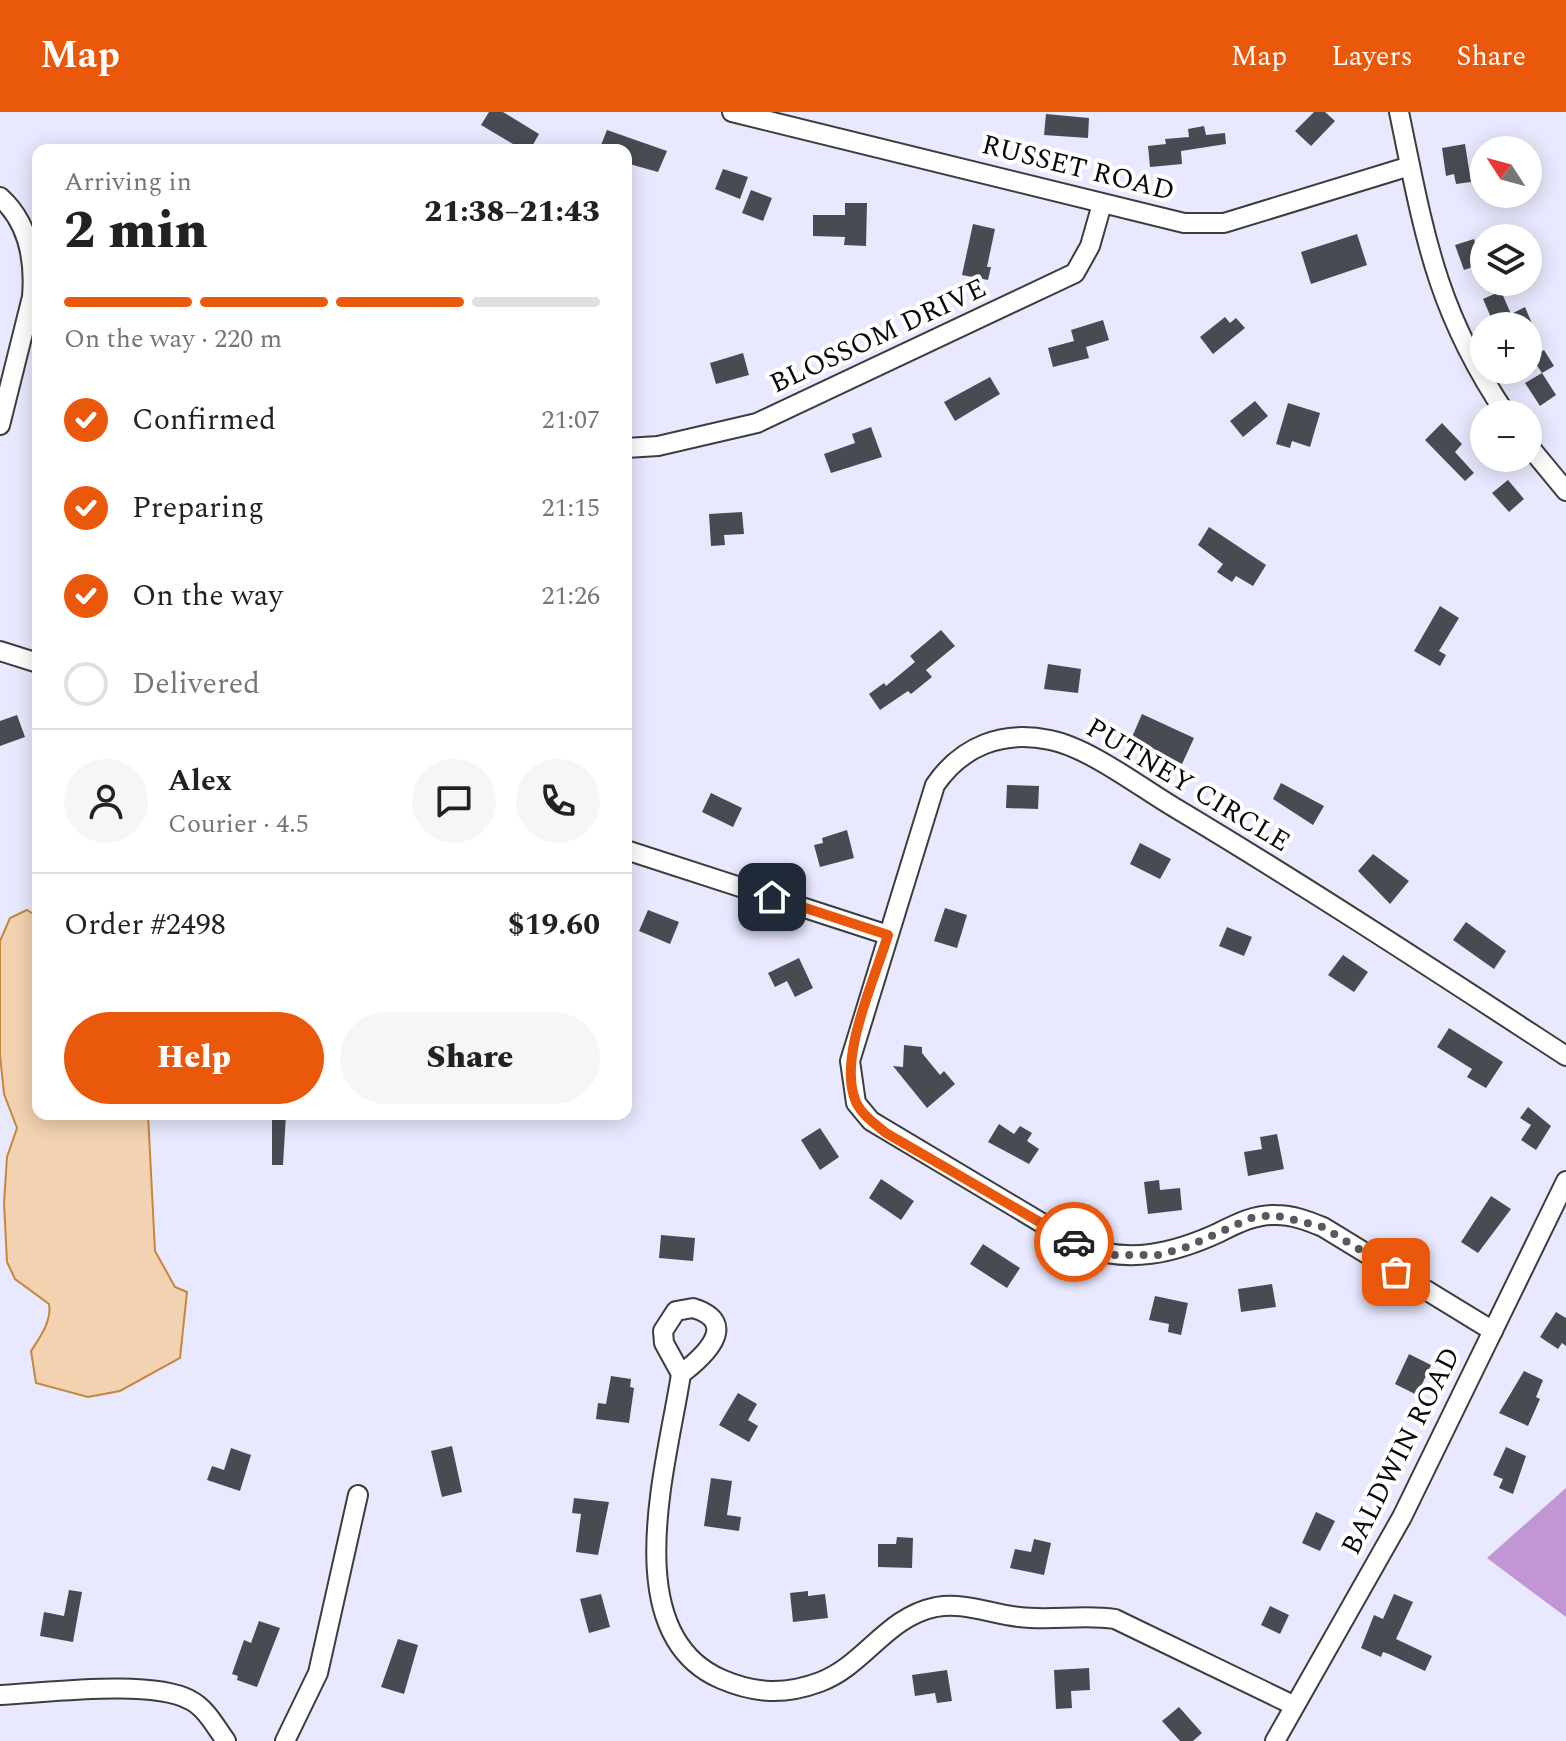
<!DOCTYPE html>
<meta charset="utf-8">
<style>
body{margin:0;font-family:Spectral,serif;background:#f6f6f6;color:#222;height:100vh;display:flex;flex-direction:column;font-size:30px;white-space:nowrap}
*{box-sizing:border-box;margin:0}
p{font-size:26px;color:#767676}
.icon{flex:none;width:44px;height:44px;fill:none;stroke:currentColor;stroke-width:2;stroke-linecap:round;stroke-linejoin:round}
.map{position:relative;flex:1;overflow:hidden}
.side{position:absolute;left:32px;top:32px;width:600px;height:976px;display:flex;flex-direction:column;background:#fff;border-radius:16px;box-shadow:0 4px 20px #0003}
.side>*{flex:none}
.needle{width:52px;rotate:306deg}
.tools{position:absolute;left:1470px;top:24px;display:grid;gap:16px}
.tools a{display:grid;place-items:center;width:72px;height:72px;border-radius:50%;background:#fff;box-shadow:0 4px 20px #0003;font-size:40px}
.pin{position:absolute;display:grid;place-items:center;width:68px;height:68px;color:#fff;margin:-34px;border-radius:16px;box-shadow:0 4px 12px #0006}
.courier{position:absolute;display:grid;place-items:center;width:80px;height:80px;margin:-40px;border:6px solid #ea580c;border-radius:50%;background:#fff;color:#222;box-shadow:0 2px 10px #0007}
.head em{font-style:normal;font-weight:800}
.head div{display:flex;flex-direction:column-reverse}
.head{display:flex;align-items:center;justify-content:space-between;height:136px;padding:0 32px}
h1{font-size:52px;font-weight:800;line-height:60px}
.bar{display:grid;grid-template-columns:repeat(4,1fr);gap:12px 8px;align-content:center;height:96px;padding:0 32px}
.bar i{height:10px;border-radius:6px;background:#e0e0e0}
.bar .selected{background:#ea580c}
.bar p{grid-column:span 4}
.line{display:flex;align-items:center;gap:20px;padding:0 32px;border-top:2px solid #e0e0e0}
.line div{flex:1}
.round{display:grid;place-items:center;flex:none;width:84px;height:84px;border-radius:42px;background:#f6f6f6}
ol{padding:0 32px;list-style:none}
li{display:flex;align-items:center;gap:24px;height:88px}
li p{margin-inline-start:auto}
li .icon{padding:8px;border-radius:50%;background:#ea580c;color:#fff;stroke-width:4}
li:last-child{color:#767676}
li i{width:44px;height:44px;border:4px solid #e0e0e0;border-radius:50%}
.action{display:flex;gap:16px;margin-top:auto;padding:16px 32px}
.action a{flex:1;height:92px;border-radius:48px;background:#ea580c;color:#fff;font-size:32px;font-weight:800;line-height:92px;text-align:center}
.action a+a{background:#f6f6f6;color:#222}
header{display:flex;align-items:center;gap:48px;box-sizing:border-box;height:112px;padding:0 40px;background:#ea580c;color:#fff}
header strong{font-size:38px}
nav{display:flex;gap:44px;margin-inline-start:auto;font-size:28px}
.map>svg:first-child{display:block}
</style>
<header>
<strong>Map</strong>
<nav><a>Map</a><a>Layers</a><a>Share</a></nav>
</header>
<div class="map">
<svg width="1566" height="1629" viewBox="0 0 1566 1629">
<rect width="100%" height="100%" fill="#e8e9fe"/>
<polygon fill="#c295d4" points="1566,1376 1566,1505 1487,1446"/>
<path fill="#f2d2b0" stroke="#c4873c" stroke-width="2" d="M27,798L38,805V1002H148L155,1139L175,1175L187,1180L180,1246L120,1279L88,1285L36,1271L31,1239C40,1225 52,1209 49,1192L15,1167L7,1150L4,1091L7,1045L17,1016L4,982L0,943V829L10,806Z"/>
<g fill="#474c52">
<polygon points="489,0 503,0 539,22 530,38 523,38 481,13"/>
<polygon points="1314,0 1325,0 1335,9 1311,34 1295,19"/>
<polygon points="1046,2 1089,6 1088,26 1044,23"/>
<polygon points="1204,14 1206,23 1225,21 1226,32 1181,39 1182,52 1150,55 1148,34 1166,32 1165,27 1189,25 1188,17"/>
<polygon points="607,18 667,39 658,60 626,51 626,38 599,38"/>
<polygon points="1465,32 1471,70 1456,72 1454,62 1446,64 1442,36"/>
<polygon points="723,57 748,65 740,87 715,77"/>
<polygon points="751,78 772,86 763,109 742,101"/>
<polygon points="845,91 867,91 866,134 844,133 845,125 813,124 813,103 845,103"/>
<polygon points="973,112 995,117 987,155 991,155 988,168 962,163"/>
<polygon points="1357,122 1367,153 1311,172 1301,140"/>
<polygon points="1474,127 1482,152 1464,158 1455,133"/>
<polygon points="1501,179 1511,202 1525,195 1533,214 1483,214 1493,210 1483,187"/>
<polygon points="1225,205 1230,211 1236,206 1245,216 1213,242 1200,225"/>
<polygon points="1103,208 1109,228 1086,235 1089,246 1053,255 1048,236 1074,229 1071,218"/>
<polygon points="1544,238 1554,254 1542,261 1556,283 1540,294 1525,271 1542,261 1532,246"/>
<polygon points="743,241 749,263 716,272 710,251"/>
<polygon points="990,265 1000,282 955,309 944,290"/>
<polygon points="1255,289 1268,304 1243,325 1230,309"/>
<polygon points="1288,291 1320,301 1310,335 1292,329 1290,336 1276,332"/>
<polygon points="1442,311 1462,332 1455,340 1474,361 1465,369 1425,328"/>
<polygon points="871,315 882,345 831,361 824,342 855,331 852,322"/>
<polygon points="1508,368 1524,387 1509,400 1492,381"/>
<polygon points="742,400 744,422 724,423 725,433 711,434 709,402"/>
<polygon points="1209,415 1266,453 1253,474 1236,464 1232,470 1217,460 1223,452 1198,433"/>
<polygon points="1440,494 1459,506 1439,539 1446,543 1440,554 1414,539"/>
<polygon points="941,518 955,534 926,558 932,565 911,582 908,579 880,598 869,582 884,571 886,574 915,550 910,544"/>
<polygon points="1048,552 1081,557 1078,581 1044,577"/>
<polygon points="1142,602 1194,626 1182,652 1132,625"/>
<polygon points="17,603 25,625 0,634 0,609"/>
<polygon points="1281,671 1324,694 1313,713 1273,687"/>
<polygon points="1007,673 1039,674 1038,697 1006,696"/>
<polygon points="711,681 742,696 733,715 702,700"/>
<polygon points="847,718 854,746 820,755 814,733 823,731 822,726"/>
<polygon points="1140,731 1171,747 1160,767 1130,752"/>
<polygon points="1373,742 1409,769 1390,792 1358,759"/>
<polygon points="945,796 967,803 957,836 934,829"/>
<polygon points="648,798 679,810 670,832 639,819"/>
<polygon points="1466,810 1506,839 1494,857 1453,828"/>
<polygon points="1227,815 1252,825 1244,844 1219,834"/>
<polygon points="1343,843 1368,860 1354,880 1328,863"/>
<polygon points="799,846 813,876 795,885 787,869 775,875 768,861"/>
<polygon points="1449,916 1503,950 1486,976 1467,965 1472,957 1437,935"/>
<polygon points="904,933 922,935 922,941 940,963 944,959 955,972 927,996 893,954 903,955"/>
<polygon points="1528,995 1551,1014 1536,1038 1521,1028 1531,1013 1520,1006"/>
<polygon points="272,1002 286,1002 283,1053 272,1053"/>
<polygon points="999,1012 1014,1022 1020,1014 1032,1021 1027,1029 1039,1037 1029,1052 988,1030"/>
<polygon points="820,1016 839,1045 820,1058 801,1028"/>
<polygon points="1277,1022 1284,1057 1248,1064 1244,1040 1262,1037 1260,1025"/>
<polygon points="881,1067 914,1089 901,1108 869,1086"/>
<polygon points="1159,1068 1160,1078 1180,1076 1182,1098 1148,1102 1144,1070"/>
<polygon points="1491,1084 1511,1097 1478,1141 1461,1130"/>
<polygon points="661,1123 695,1126 693,1149 659,1146"/>
<polygon points="983,1132 1020,1156 1007,1176 970,1152"/>
<polygon points="1272,1172 1276,1195 1241,1200 1238,1177"/>
<polygon points="1155,1184 1188,1191 1181,1223 1168,1220 1169,1212 1149,1208"/>
<polygon points="1556,1200 1566,1206 1566,1234 1562,1231 1558,1237 1540,1225"/>
<polygon points="1409,1242 1431,1253 1417,1283 1395,1272"/>
<polygon points="1524,1259 1543,1268 1536,1285 1540,1287 1528,1314 1499,1301"/>
<polygon points="611,1264 631,1267 630,1275 634,1276 629,1311 596,1307 598,1291 606,1292"/>
<polygon points="738,1281 757,1292 748,1308 758,1314 749,1330 719,1313"/>
<polygon points="452,1334 462,1380 442,1385 431,1339"/>
<polygon points="1506,1335 1526,1344 1513,1382 1499,1376 1503,1367 1493,1363"/>
<polygon points="231,1336 251,1343 240,1379 207,1368 212,1354 224,1358"/>
<polygon points="711,1366 732,1369 727,1403 741,1405 739,1419 704,1414"/>
<polygon points="574,1386 609,1390 598,1443 576,1440 581,1402 572,1401"/>
<polygon points="1316,1400 1335,1409 1320,1439 1302,1431"/>
<polygon points="897,1425 913,1426 912,1456 878,1455 878,1432 896,1432"/>
<polygon points="1034,1427 1051,1431 1044,1463 1010,1456 1015,1437 1031,1440"/>
<polygon points="69,1478 82,1480 73,1530 40,1524 44,1500 64,1504"/>
<polygon points="808,1479 808,1484 825,1482 828,1506 793,1510 790,1481"/>
<polygon points="601,1482 610,1515 589,1521 580,1487"/>
<polygon points="1394,1482 1413,1490 1396,1527 1432,1544 1425,1559 1389,1542 1383,1540 1381,1545 1361,1536 1374,1503 1383,1507"/>
<polygon points="1270,1494 1289,1503 1280,1522 1261,1513"/>
<polygon points="259,1509 280,1516 257,1575 237,1568 238,1564 232,1562 244,1528 251,1531"/>
<polygon points="398,1527 418,1533 404,1582 381,1575"/>
<polygon points="1089,1556 1090,1578 1071,1579 1072,1596 1056,1597 1054,1558"/>
<polygon points="947,1558 952,1589 937,1591 935,1581 915,1584 912,1563"/>
<polygon points="1179,1595 1202,1621 1193,1629 1180,1629 1162,1609"/>
</g>
<g fill="none" stroke-linecap="round" stroke-linejoin="round">
<g stroke="#3d3d3d" stroke-width="22">
<g id="minor">
<polyline points="732,0 1184,111 1224,111 1410,54"/>
<path d="M1399,0C1424,120 1435,197 1506,302"/>
<path d="M0,85C29,111 35,148 32,185L0,313"/>
<polyline points="1528,333 1566,379"/>
<polyline points="626,336 658,334 757,311 1075,161 1090,134 1102,92"/>
<polyline points="0,539 38,551"/>
<polyline points="626,738 888,823"/>
<path d="M1493,1219L1323,1115C1308,1109 1293,1103 1276,1103C1255,1102 1236,1112 1218,1121C1172,1142 1130,1151 1082,1135L871,1009L856,991L850,949L935,673C962,634 1002,618 1050,628C1090,636 1141,676 1177,697C1309,776 1437,860 1566,944"/>
<path d="M681,1262L664,1231L663,1219L676,1199L693,1196C742,1211 702,1246 681,1262C668,1349 615,1521 721,1567C756,1582 785,1583 820,1570C865,1553 886,1505 936,1495C966,1490 990,1502 1019,1505C1052,1509 1083,1502 1115,1507L1293,1593"/>
<path d="M0,1583C45,1581 151,1567 190,1588C206,1596 215,1614 226,1629"/>
<polyline points="285,1629 318,1561 358,1383"/>
<polyline points="1275,1629 1402,1405 1566,1069"/>
</g>
</g>
<use href="#minor" stroke="#fff" stroke-width="18"/>
</g>
<g fill="none" stroke-linecap="round" stroke-linejoin="round">
<polyline stroke="#58585f" stroke-width="8" stroke-dasharray="0 14.4" points="1074,1130 1108,1143 1158,1143 1187,1135 1251,1106 1274,1103 1323,1115 1396,1160"/>
<path stroke="#ea580c" stroke-width="10" d="M772,785L888,823C875,867 837,947 856,990C862,1003 875,1012 886,1021L1074,1130"/>
</g>
<g text-anchor="middle" dominant-baseline="central" stroke-width="8" stroke-linejoin="round" paint-order="stroke">
<g font-size="28" fill="#0a0a0a" stroke="#fff">
<text transform="translate(1078 56) rotate(14)">RUSSET ROAD</text>
<text transform="translate(878 224) rotate(-25)">BLOSSOM DRIVE</text>
<text transform="translate(1188 673) rotate(31)">PUTNEY CIRCLE</text>
<text transform="translate(1401 1339) rotate(-63)">BALDWIN ROAD</text>
</g>
</g>
</svg>
<div class="tools">
<a><svg class="needle" viewBox="-14 -14 28 28"><path d="M0-13l5 13h-10z" fill="#e53935"/><path d="M0 13l5-13h-10z" fill="#767676"/></svg></a>
<a><svg class="icon" aria-label="layers" viewBox="0 0 24 24"><path d="M12 4l9 5-9 5-9-5zM3 14l9 5 9-5"/></svg></a>
<a>+</a>
<a>−</a>
</div>
<div class="pin" style="left:1396px;top:1160px;background:#ea580c"><svg class="icon" aria-label="bag" viewBox="0 0 24 24"><path d="M5 8h14l-1 12H6zM9 8a3 3 0 0 1 6 0"/></svg></div>
<div class="pin" style="left:772px;top:785px;background:#1f2937"><svg class="icon" aria-label="home" viewBox="0 0 24 24"><path d="M3 11l9-7 9 7M6 9v11h12V9"/></svg></div>
<div class="courier" style="left:1074px;top:1130px"><svg class="icon" aria-label="car" viewBox="0 0 24 24"><path d="M5 17H2v-5l4-1 3-4h7l3 4 3 1v5h-3M9 17h6M6 11h13"/><circle cx="7" cy="17" r="2"/><circle cx="17" cy="17" r="2"/></svg></div>
<section class="side">
<div class="head"><div><h1>2 min</h1><p>Arriving in</p></div><em>21:38–21:43</em></div>
<div class="bar"><i class="selected"></i><i class="selected"></i><i class="selected"></i><i></i><p>On the way · 220 m</p></div>
<ol>
<li><svg class="icon" aria-label="check" viewBox="0 0 24 24"><path d="M5 12l5 5 9-10"/></svg>Confirmed<p>21:07</p></li>
<li><svg class="icon" aria-label="check" viewBox="0 0 24 24"><path d="M5 12l5 5 9-10"/></svg>Preparing<p>21:15</p></li>
<li><svg class="icon" aria-label="check" viewBox="0 0 24 24"><path d="M5 12l5 5 9-10"/></svg>On the way<p>21:26</p></li>
<li><i></i>Delivered</li>
</ol>
<div class="line" style="height:144px"><a class="round"><svg class="icon" aria-label="person" viewBox="0 0 24 24"><circle cx="12" cy="8" r="4"/><path d="M4 21q1-7 8-7t8 7"/></svg></a><div><b>Alex</b><p>Courier · 4.5</p></div><a class="round"><svg class="icon" aria-label="chat" viewBox="0 0 24 24"><path d="M4 5h16v11H9l-5 4z"/></svg></a><a class="round"><svg class="icon" aria-label="phone" viewBox="0 0 24 24"><path d="M5 4h4l2 5-3 2q2 4 5 5l2-3 5 2v4C11 20 4 13 5 4z"/></svg></a></div>
<div class="line" style="height:104px"><div>Order #2498</div><b>$19.60</b></div>
<div class="action"><a>Help</a><a>Share</a></div>
</section>
</div>
